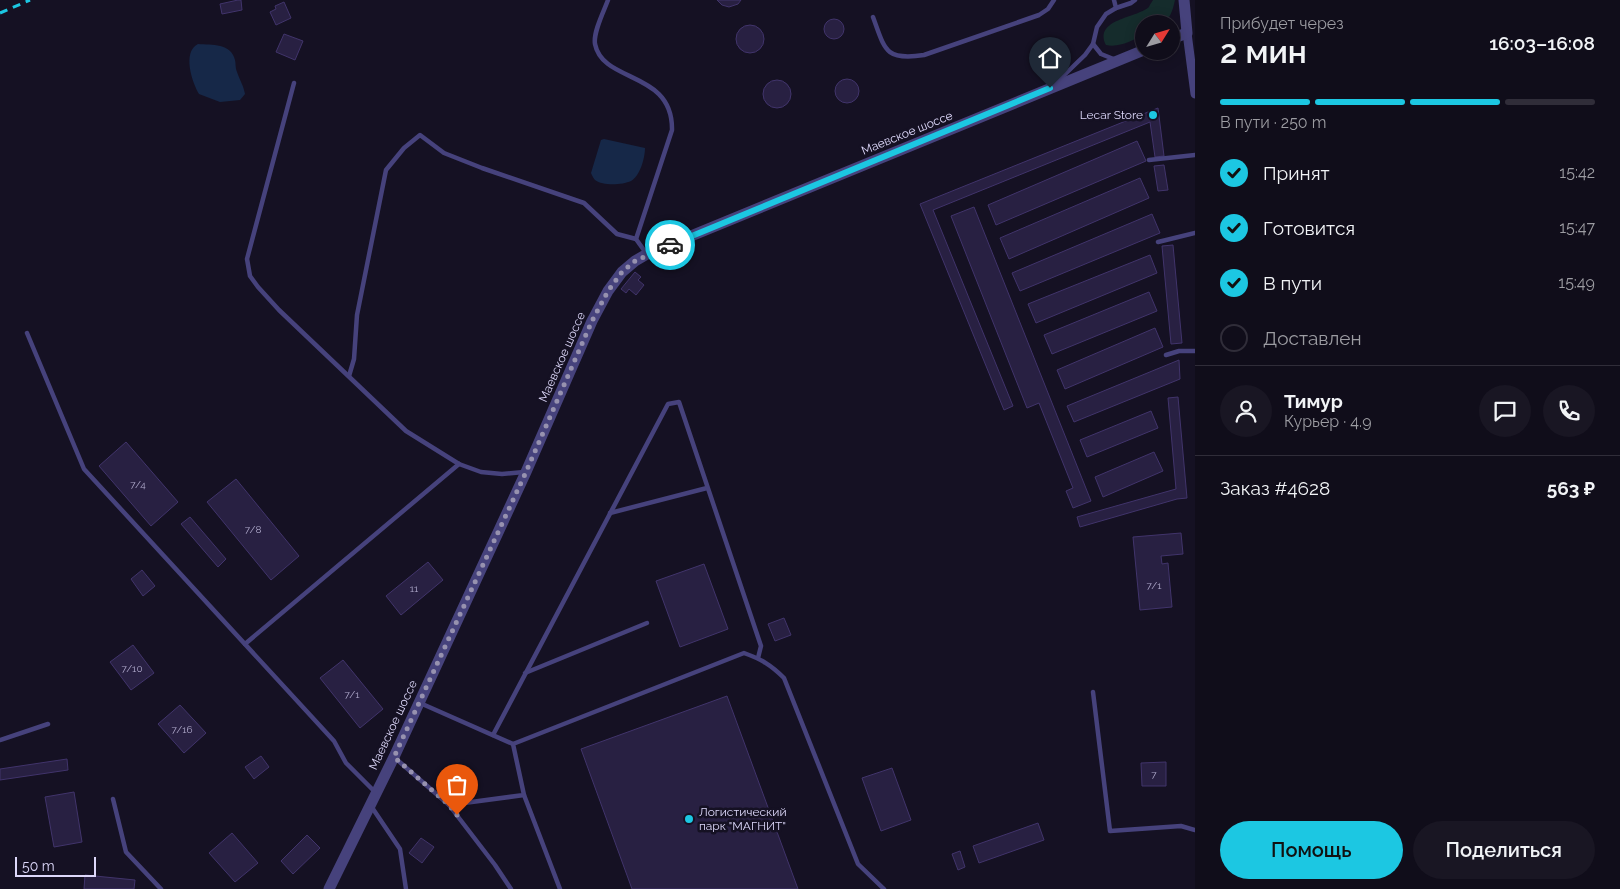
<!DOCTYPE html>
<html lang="ru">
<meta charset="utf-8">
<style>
body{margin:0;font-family:Raleway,sans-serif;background:#191623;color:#f1f3f6;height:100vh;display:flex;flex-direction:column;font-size:19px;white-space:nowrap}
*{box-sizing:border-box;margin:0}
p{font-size:16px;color:#9c9ca2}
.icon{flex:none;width:28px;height:28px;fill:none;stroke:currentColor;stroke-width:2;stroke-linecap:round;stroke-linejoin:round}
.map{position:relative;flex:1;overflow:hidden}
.details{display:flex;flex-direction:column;background:#100d1a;width:425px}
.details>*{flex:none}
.needle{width:32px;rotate:53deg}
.controls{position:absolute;left:1135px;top:15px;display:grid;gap:10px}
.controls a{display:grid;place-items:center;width:45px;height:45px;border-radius:50%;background:#100d1a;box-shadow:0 2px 12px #0003,0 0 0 1px #302d39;font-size:25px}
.scale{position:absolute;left:15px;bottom:12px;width:81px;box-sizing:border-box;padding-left:5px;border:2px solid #ddd8fa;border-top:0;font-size:14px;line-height:18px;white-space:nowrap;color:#ddd8fa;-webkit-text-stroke:4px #151123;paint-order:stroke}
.pin{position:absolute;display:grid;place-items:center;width:42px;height:42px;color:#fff;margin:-51px -21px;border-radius:50% 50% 50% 0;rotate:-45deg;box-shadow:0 0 5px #0007}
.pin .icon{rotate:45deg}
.courier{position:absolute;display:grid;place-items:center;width:50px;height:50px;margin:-25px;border:4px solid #1cc7e2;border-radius:50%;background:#fff;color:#222;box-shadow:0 1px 6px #0007}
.overview em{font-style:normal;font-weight:600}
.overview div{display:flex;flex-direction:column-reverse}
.overview{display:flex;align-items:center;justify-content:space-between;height:85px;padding:0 25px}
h1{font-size:32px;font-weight:600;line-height:38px}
.bar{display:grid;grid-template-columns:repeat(4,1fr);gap:8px 5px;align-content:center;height:60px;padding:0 25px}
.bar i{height:6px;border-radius:4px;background:#302d39}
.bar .selected{background:#1cc7e2}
.bar p{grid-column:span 4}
.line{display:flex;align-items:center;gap:12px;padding:0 25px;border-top:1px solid #302d39}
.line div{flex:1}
.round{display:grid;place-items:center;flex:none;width:52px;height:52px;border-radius:26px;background:#191623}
ol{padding:0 25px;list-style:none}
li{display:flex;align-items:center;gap:15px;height:55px}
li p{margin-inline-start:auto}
li .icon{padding:5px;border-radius:50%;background:#1cc7e2;color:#111;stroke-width:4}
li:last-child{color:#9c9ca2}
li i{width:28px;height:28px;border:2px solid #302d39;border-radius:50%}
.primary-button{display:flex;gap:10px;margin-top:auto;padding:10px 25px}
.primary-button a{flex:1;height:58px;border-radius:30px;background:#1cc7e2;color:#111;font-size:20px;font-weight:600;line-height:58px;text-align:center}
.primary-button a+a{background:#191623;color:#f1f3f6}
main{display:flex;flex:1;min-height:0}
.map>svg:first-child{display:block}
</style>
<main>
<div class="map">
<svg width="1195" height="889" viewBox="0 0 1195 889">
<rect width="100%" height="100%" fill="#151123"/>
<path fill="#152c2c" d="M1153,0H1175C1170,23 1165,24 1144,24V35C1132,40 1120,48 1106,45C1093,19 1137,18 1149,7C1149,6 1153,0 1153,0Z"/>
<g fill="#162848">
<path d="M198,44C212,45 231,43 235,60C236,64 235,68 237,72C240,81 243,84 245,94L240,100L220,102L199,94C192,82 182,52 198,44Z"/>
<path d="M604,139L645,148C645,158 640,176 631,181C622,185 603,186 595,180C593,178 592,175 591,173L601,140Z"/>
</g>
<g fill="#282042" stroke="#41346b">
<polygon points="238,0 241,0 242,10 222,14 220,4"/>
<polygon points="717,0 741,0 738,4 729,7 722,5"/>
<polygon points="284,2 291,18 276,25 270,12 276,9 275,6"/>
<circle cx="834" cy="29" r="10"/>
<circle cx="750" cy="39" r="14"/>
<polygon points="284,34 303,41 295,60 276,52"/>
<circle cx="847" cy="91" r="12"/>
<circle cx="777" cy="94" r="14"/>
<polygon points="1158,108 1164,156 1155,157 1150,122 933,210 1013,406 1004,410 920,204"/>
<polygon points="1137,141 1146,161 996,225 988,205"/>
<polygon points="1164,165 1168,190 1158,191 1154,166"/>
<polygon points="1140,178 1149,198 1009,259 1000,238"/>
<polygon points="974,207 1091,501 1073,508 1066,491 1073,488 1039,403 1027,408 951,216"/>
<polygon points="1152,214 1160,233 1020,291 1012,273"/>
<polygon points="1173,245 1182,343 1171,344 1162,246"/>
<polygon points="1150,255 1157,273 1036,323 1028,304"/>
<polygon points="635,272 641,277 638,280 644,285 636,295 629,289 626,293 621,289"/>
<polygon points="1149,292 1157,311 1052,354 1044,335"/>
<polygon points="1155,328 1163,347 1065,389 1057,370"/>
<polygon points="1179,360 1180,379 1074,422 1067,406"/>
<polygon points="1178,397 1187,498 1177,499 1080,527 1077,517 1176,489 1168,398"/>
<polygon points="1151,411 1158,428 1087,457 1080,440"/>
<polygon points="126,442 178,502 151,526 99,466"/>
<polygon points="1154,452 1163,471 1103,497 1095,477"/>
<polygon points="236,479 299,556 271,580 207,502"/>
<polygon points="190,517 226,559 218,567 181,524"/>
<polygon points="1181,533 1183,554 1161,556 1162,564 1168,563 1172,607 1140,610 1133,537"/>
<polygon points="428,562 443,580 401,615 386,596"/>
<polygon points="704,564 728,629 680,647 656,581"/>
<polygon points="142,570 155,586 143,596 131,579"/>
<polygon points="784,618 791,635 775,641 768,624"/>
<polygon points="133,645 154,673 131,690 110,662"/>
<polygon points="343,660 383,709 360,728 320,678"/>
<polygon points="727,696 798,889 632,889 581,749"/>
<polygon points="180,705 206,733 184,753 158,724"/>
<polygon points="261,756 269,767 254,779 245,767"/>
<polygon points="67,759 68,770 0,780 0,769"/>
<polygon points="1166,762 1166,786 1142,786 1141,763"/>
<polygon points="892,768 911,820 881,831 862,778"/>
<polygon points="74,792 82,842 54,847 45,797"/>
<polygon points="1038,823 1044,840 979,863 973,846"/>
<polygon points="232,833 258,863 235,882 209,853"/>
<polygon points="307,835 320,848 293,874 281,861"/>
<polygon points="421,838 434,847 422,863 409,853"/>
<polygon points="960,851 965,867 958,870 952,854"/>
<polygon points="85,875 135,880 134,889 84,889"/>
</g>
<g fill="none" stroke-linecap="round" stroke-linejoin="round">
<g stroke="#46427c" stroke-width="4.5">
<path d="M608,0C604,11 593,32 595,44C603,84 673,70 672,130L636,239L646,253"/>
<polyline points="1116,8 1131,3 1135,0"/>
<path d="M873,17C885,50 885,61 924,55L1039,15L1048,9L1054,0"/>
<polyline points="1093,44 1101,54 1116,60"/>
<polyline points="1059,80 1085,55 1093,44 1097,27 1106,14 1116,8 1114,0"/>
<polyline points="294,83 247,259 250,276 258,287 279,310 406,431 459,464 481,472 502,474 524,472"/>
<polyline points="1149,160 1195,155"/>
<polyline points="1158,242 1195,233"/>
<polyline points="27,333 84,469 334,741 346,763 375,792"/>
<polyline points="1166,355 1179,351 1195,351"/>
<polyline points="349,376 354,359 357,315 386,170 404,148 420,135 444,153 482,168 584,203 617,234 636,239"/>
<polyline points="610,513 707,488"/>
<polyline points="245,644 459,464"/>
<polyline points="525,673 647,623"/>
<polyline points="1093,692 1110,831 1181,826 1195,830"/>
<polyline points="420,703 513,744"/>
<polyline points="493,735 668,404 679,402 761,646 758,658"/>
<polyline points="0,740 48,724"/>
<path d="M395,758L449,805L524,795L513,744L744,653C761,659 771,665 784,678L858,864L884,889"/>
<polyline points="524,795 560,889"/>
<polyline points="113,799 126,852 161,889"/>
<polyline points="449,805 495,865 511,889"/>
<polyline points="371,806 400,849 406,889"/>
</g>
<polyline stroke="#46427c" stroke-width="9" points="1187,33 1195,94"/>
<g stroke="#46427c" stroke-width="11">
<polyline points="1171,39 1187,33 1184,0"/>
<polyline points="329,889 394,757 526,472 592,321 608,291 622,272 635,261 647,254 1144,50"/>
</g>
<polyline stroke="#1cc7e2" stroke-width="3" stroke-dasharray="8 6" stroke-linecap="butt" points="0,13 30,0"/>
</g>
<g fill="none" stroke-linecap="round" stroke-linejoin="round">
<polyline stroke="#9792af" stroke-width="5" stroke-dasharray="0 9" points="457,815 449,805 394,757 526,472 592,321 608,291 622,272 635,261 670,245"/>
<polyline stroke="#1cc7e2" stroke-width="6" points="670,245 1050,88"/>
</g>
<g fill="#1cc7e2" stroke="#151123" stroke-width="2">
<circle cx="1153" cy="115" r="5"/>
<circle cx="689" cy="819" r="5"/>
</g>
<g text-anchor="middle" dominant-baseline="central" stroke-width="5" stroke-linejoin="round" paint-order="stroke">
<g font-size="10" fill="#b0aacc">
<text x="138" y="484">7/4</text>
<text x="253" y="529">7/8</text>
<text x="1154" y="585">7/1</text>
<text x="414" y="588">11</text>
<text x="132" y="668">7/10</text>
<text x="352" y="694">7/1</text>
<text x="182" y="729">7/16</text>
<text x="1154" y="774">7</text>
</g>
<g font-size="12" fill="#ddd8fa" stroke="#151123" text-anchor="end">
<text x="1143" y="115">Lecar Store</text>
<text x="699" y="812" text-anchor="start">Логистический<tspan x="699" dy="14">парк "МАГНИТ"</tspan></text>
</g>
<g font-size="12" fill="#ddd8fa" stroke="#151123">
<text transform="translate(907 133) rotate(-22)">Маевское шоссе</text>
<text transform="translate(562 357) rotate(-66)">Маевское шоссе</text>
<text transform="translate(393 725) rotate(-65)">Маевское шоссе</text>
</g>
</g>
</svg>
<div class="controls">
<a><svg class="needle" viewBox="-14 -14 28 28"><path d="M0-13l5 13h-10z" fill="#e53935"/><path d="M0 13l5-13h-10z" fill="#9c9ca2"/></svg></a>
</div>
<div class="scale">50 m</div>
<div class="pin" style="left:457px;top:815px;background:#ea580c"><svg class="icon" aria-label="bag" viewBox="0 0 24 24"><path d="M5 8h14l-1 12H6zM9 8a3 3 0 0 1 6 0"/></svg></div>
<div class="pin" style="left:1050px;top:88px;background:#1f2937"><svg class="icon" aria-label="home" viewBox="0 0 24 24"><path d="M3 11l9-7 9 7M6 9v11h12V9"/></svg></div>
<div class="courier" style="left:670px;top:245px"><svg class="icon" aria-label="car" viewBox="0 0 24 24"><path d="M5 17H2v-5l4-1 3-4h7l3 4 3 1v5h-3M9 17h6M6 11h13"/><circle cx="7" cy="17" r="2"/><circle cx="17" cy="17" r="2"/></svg></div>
</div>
<section class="details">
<div class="overview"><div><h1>2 мин</h1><p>Прибудет через</p></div><em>16:03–16:08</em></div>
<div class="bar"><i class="selected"></i><i class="selected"></i><i class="selected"></i><i></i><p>В пути · 250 m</p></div>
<ol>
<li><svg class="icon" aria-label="check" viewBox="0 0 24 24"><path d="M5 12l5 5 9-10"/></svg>Принят<p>15:42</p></li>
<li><svg class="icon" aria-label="check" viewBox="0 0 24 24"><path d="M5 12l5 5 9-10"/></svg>Готовится<p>15:47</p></li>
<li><svg class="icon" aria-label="check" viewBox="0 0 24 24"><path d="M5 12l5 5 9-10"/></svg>В пути<p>15:49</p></li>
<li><i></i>Доставлен</li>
</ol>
<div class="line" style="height:90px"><a class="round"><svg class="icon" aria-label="person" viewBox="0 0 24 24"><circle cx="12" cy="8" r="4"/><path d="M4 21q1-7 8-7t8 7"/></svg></a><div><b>Тимур</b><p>Курьер · 4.9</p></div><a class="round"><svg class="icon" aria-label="chat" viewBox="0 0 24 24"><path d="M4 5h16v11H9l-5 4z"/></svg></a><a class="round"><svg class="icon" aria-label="phone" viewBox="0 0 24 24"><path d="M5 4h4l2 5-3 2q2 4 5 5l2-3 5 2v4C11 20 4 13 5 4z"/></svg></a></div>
<div class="line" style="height:65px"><div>Заказ #4628</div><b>563 ₽</b></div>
<div class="primary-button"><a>Помощь</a><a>Поделиться</a></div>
</section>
</main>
